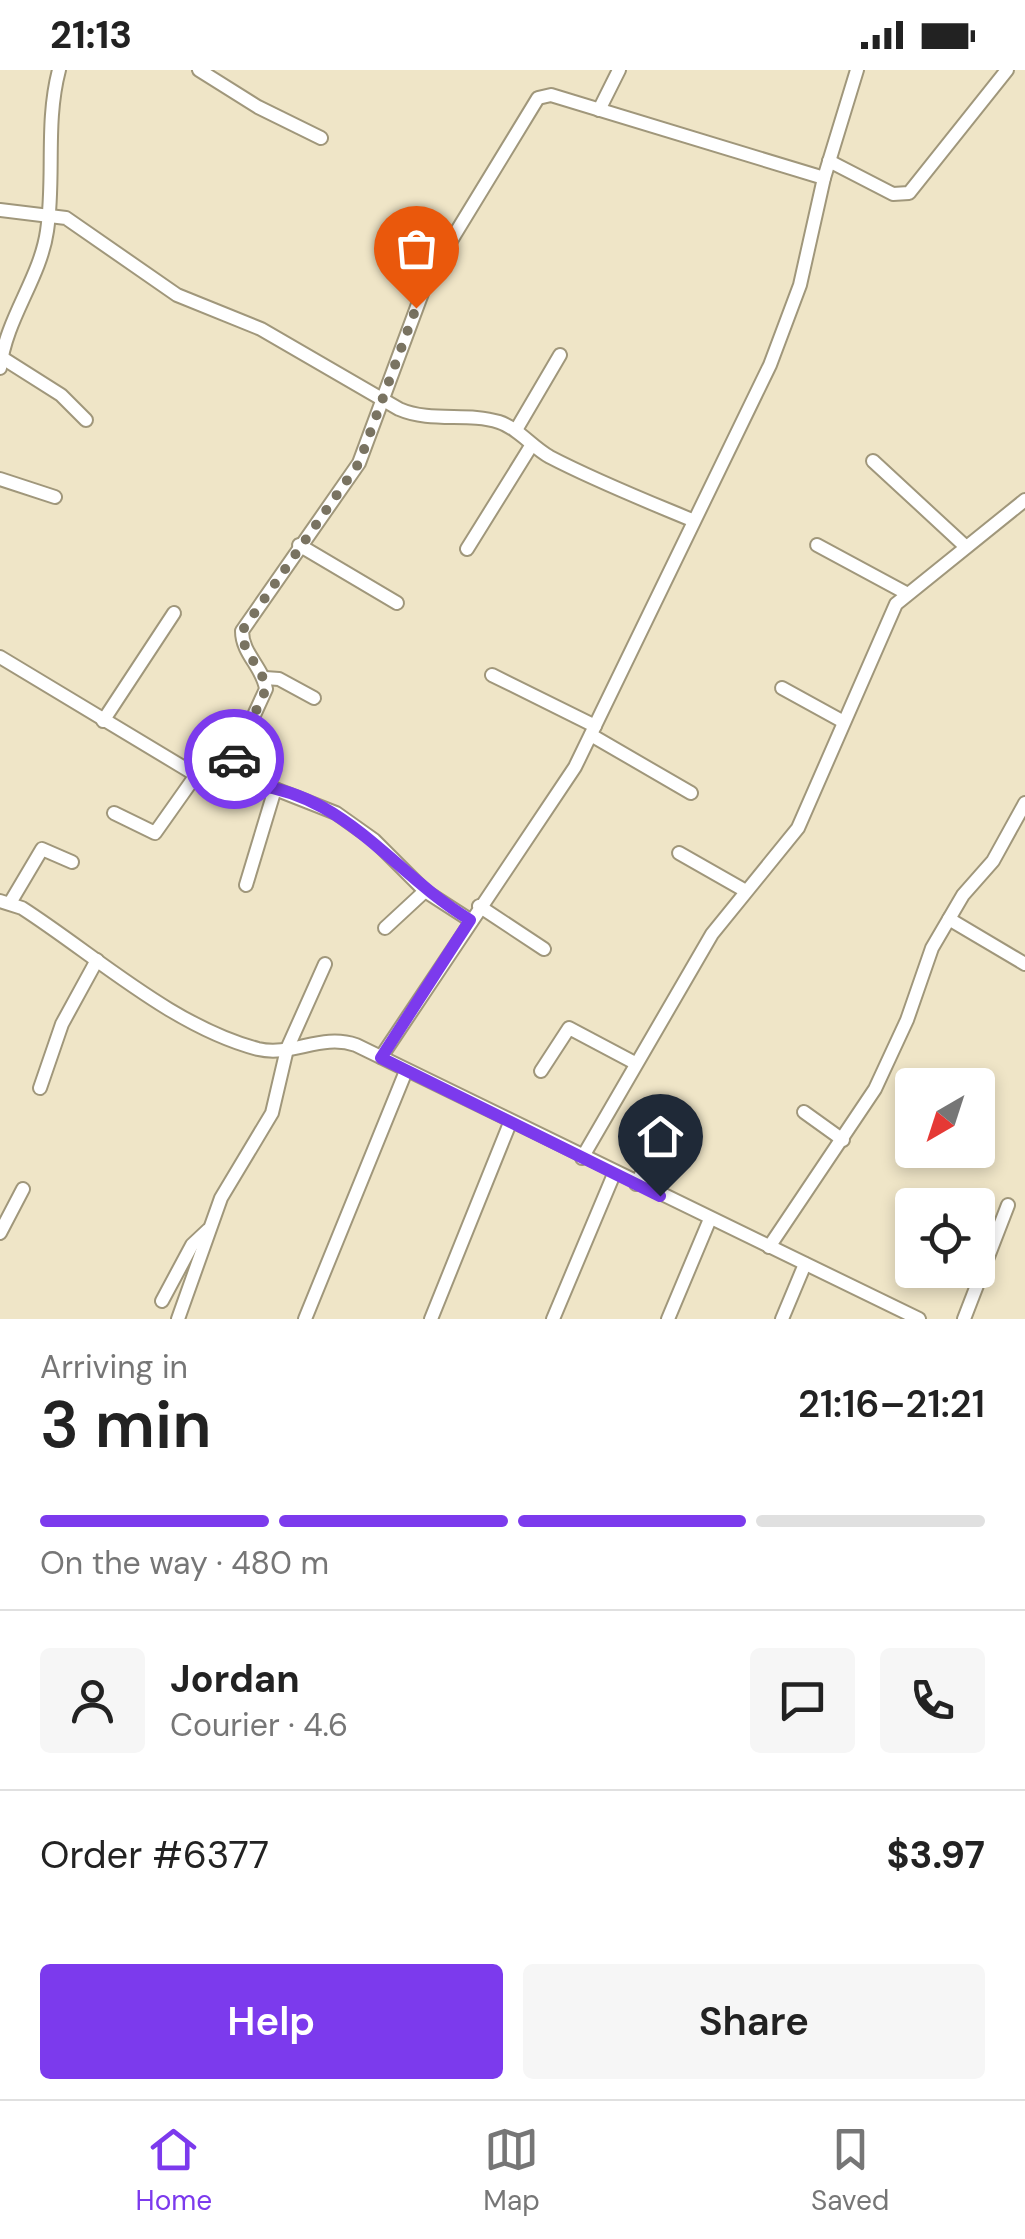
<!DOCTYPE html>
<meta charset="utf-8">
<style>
body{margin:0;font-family:"DM Sans",sans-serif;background:#f6f6f6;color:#222;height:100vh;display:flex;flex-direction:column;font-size:38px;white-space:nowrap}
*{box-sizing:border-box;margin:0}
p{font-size:32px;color:#767676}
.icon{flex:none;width:55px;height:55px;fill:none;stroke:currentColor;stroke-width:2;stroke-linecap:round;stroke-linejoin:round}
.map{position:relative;height:1249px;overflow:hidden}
.side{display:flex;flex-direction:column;background:#fff;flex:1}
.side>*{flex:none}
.needle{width:65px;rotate:219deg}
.controls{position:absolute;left:895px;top:998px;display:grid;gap:20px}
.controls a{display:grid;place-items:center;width:100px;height:100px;border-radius:10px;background:#fff;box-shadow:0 5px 15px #0003;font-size:50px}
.pin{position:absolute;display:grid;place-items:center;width:85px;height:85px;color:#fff;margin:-102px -42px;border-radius:50% 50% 50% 0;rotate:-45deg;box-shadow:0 0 10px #0007}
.pin .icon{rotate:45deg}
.courier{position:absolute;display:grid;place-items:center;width:100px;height:100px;margin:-50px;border:8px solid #7c3aed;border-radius:50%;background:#fff;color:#222;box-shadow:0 2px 12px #0007}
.summary em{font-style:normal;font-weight:600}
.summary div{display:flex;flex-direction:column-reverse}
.summary{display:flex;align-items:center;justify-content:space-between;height:170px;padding:0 40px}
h1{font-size:65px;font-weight:600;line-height:75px}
.bar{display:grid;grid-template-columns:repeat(4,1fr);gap:15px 10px;align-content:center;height:120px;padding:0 40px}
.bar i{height:12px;border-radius:8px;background:#e0e0e0}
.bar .current{background:#7c3aed}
.bar p{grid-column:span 4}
.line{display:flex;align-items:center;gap:25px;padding:0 40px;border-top:2px solid #e0e0e0}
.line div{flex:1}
.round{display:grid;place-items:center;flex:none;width:105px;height:105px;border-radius:10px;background:#f6f6f6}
.primary-button{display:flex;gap:20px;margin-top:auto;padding:20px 40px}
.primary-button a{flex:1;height:115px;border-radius:10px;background:#7c3aed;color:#fff;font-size:40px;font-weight:600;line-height:115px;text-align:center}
.primary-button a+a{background:#f6f6f6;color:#222}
.status{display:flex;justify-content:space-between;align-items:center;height:70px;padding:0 50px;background:#fff;direction:ltr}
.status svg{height:28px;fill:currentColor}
.tab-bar{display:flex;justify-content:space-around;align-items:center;height:140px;border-top:2px solid #e0e0e0;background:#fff;font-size:28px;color:#767676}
.tab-bar a{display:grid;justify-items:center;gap:5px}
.tab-bar .current{color:#7c3aed}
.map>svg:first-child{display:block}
</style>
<div class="status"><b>21:13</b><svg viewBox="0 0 49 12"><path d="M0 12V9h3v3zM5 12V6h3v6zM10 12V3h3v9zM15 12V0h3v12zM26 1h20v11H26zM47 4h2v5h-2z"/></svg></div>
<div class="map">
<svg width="1025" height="1249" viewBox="0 0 1025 1249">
<rect width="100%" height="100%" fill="#efe5c7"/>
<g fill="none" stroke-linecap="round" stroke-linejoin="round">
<g stroke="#a0977b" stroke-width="16">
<g id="minor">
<polyline points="199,0 258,37 321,68"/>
<polyline points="599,40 619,0"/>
<polyline points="829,91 893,124 909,123 1007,0"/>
<path d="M0,140L66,148L177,225L261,259L399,339C431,353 467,342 499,352C518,358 532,377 550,387C596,411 644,430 692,450"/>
<polyline points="1,287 61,325 86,350"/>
<path d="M0,298C6,248 40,209 47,161C55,108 45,53 59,0"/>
<polyline points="516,360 560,285"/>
<polyline points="873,391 965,476"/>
<polyline points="0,409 55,427"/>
<polyline points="299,475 397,533"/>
<polyline points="817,475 906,523"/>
<polyline points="467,479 531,376"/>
<polyline points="0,587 196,705 275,719 336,743 374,770 425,821 470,850"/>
<polyline points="492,605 595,656"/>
<polyline points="265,608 279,609 314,628"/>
<polyline points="782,618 842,651"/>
<polyline points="103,651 174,543"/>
<polyline points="591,665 691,723"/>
<path d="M228,713L233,691L266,619C263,597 242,584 242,561L359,393L427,210L538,28L551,25L824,108"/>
<polyline points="114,743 155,763 196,705"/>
<polyline points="679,783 744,820"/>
<polyline points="246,815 275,719"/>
<path d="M0,831L22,838C95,885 173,957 258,979C292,987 321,963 356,975L919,1249"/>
<polyline points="10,833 42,779 72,792"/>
<polyline points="479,836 544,879"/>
<polyline points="949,849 1025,894"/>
<polyline points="385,858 425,821"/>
<polyline points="381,987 575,697 770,295 800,215 824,108 857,0"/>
<polyline points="541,1001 569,958 635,993"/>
<polyline points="40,1018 62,954 97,890"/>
<polyline points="804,1042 843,1070"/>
<polyline points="582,1088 712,864 798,758 896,534 1025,430"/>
<polyline points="636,1114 666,1058"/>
<polyline points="0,1163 23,1119"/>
<polyline points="769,1177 875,1019 907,950 932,878 963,825 993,791 1025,733"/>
<polyline points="162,1231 192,1175 208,1160"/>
<polyline points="178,1249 221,1128 272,1043 287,979 325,894"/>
<polyline points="305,1249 406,1001"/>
<polyline points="431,1249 510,1053"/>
<polyline points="553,1249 614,1104"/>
<polyline points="668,1249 710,1149"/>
<polyline points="782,1249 805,1194"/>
<polyline points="964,1249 1008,1135"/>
</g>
</g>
<use href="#minor" stroke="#fff" stroke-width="12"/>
</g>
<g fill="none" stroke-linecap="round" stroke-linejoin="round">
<path stroke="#797361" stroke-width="10" stroke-dasharray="0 18" d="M234,689L266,619C263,597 242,584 242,561L359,393L416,238"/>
<path stroke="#7c3aed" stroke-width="12" d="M234,689L228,713C341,713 385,798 470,850L381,988L660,1126"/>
</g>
</svg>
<div class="controls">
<a><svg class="needle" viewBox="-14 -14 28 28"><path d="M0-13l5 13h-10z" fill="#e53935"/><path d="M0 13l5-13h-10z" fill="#767676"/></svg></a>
<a><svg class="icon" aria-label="locate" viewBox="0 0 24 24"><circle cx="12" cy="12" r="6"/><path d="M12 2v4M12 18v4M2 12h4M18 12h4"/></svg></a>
</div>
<div class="pin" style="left:416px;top:238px;background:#ea580c"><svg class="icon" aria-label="bag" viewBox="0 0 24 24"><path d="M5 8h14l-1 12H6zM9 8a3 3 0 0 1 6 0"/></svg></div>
<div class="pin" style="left:660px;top:1126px;background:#1f2937"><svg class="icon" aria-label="home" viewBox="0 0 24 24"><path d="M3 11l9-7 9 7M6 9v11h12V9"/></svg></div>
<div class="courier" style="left:234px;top:689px"><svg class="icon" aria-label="car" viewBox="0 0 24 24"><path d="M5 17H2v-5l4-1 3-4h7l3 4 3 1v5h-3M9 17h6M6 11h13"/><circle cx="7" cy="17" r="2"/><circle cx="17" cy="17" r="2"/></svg></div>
</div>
<section class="side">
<div class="summary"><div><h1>3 min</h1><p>Arriving in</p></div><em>21:16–21:21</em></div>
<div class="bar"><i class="current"></i><i class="current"></i><i class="current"></i><i></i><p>On the way · 480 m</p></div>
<div class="line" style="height:180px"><a class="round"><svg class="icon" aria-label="person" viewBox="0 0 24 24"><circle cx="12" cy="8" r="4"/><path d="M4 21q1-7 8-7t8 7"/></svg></a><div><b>Jordan</b><p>Courier · 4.6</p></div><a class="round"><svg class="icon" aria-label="chat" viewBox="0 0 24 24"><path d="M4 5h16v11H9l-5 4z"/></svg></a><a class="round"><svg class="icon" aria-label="phone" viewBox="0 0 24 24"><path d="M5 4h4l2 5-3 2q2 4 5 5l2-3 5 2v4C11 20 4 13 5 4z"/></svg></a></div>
<div class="line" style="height:130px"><div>Order #6377</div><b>$3.97</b></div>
<div class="primary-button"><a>Help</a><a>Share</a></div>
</section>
<nav class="tab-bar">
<a class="current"><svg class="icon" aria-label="home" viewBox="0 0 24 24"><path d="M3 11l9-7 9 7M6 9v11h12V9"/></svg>Home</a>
<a><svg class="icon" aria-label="map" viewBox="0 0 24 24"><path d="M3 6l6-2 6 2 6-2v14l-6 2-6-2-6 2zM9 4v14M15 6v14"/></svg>Map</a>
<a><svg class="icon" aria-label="saved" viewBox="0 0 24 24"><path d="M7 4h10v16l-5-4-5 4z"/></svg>Saved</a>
</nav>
